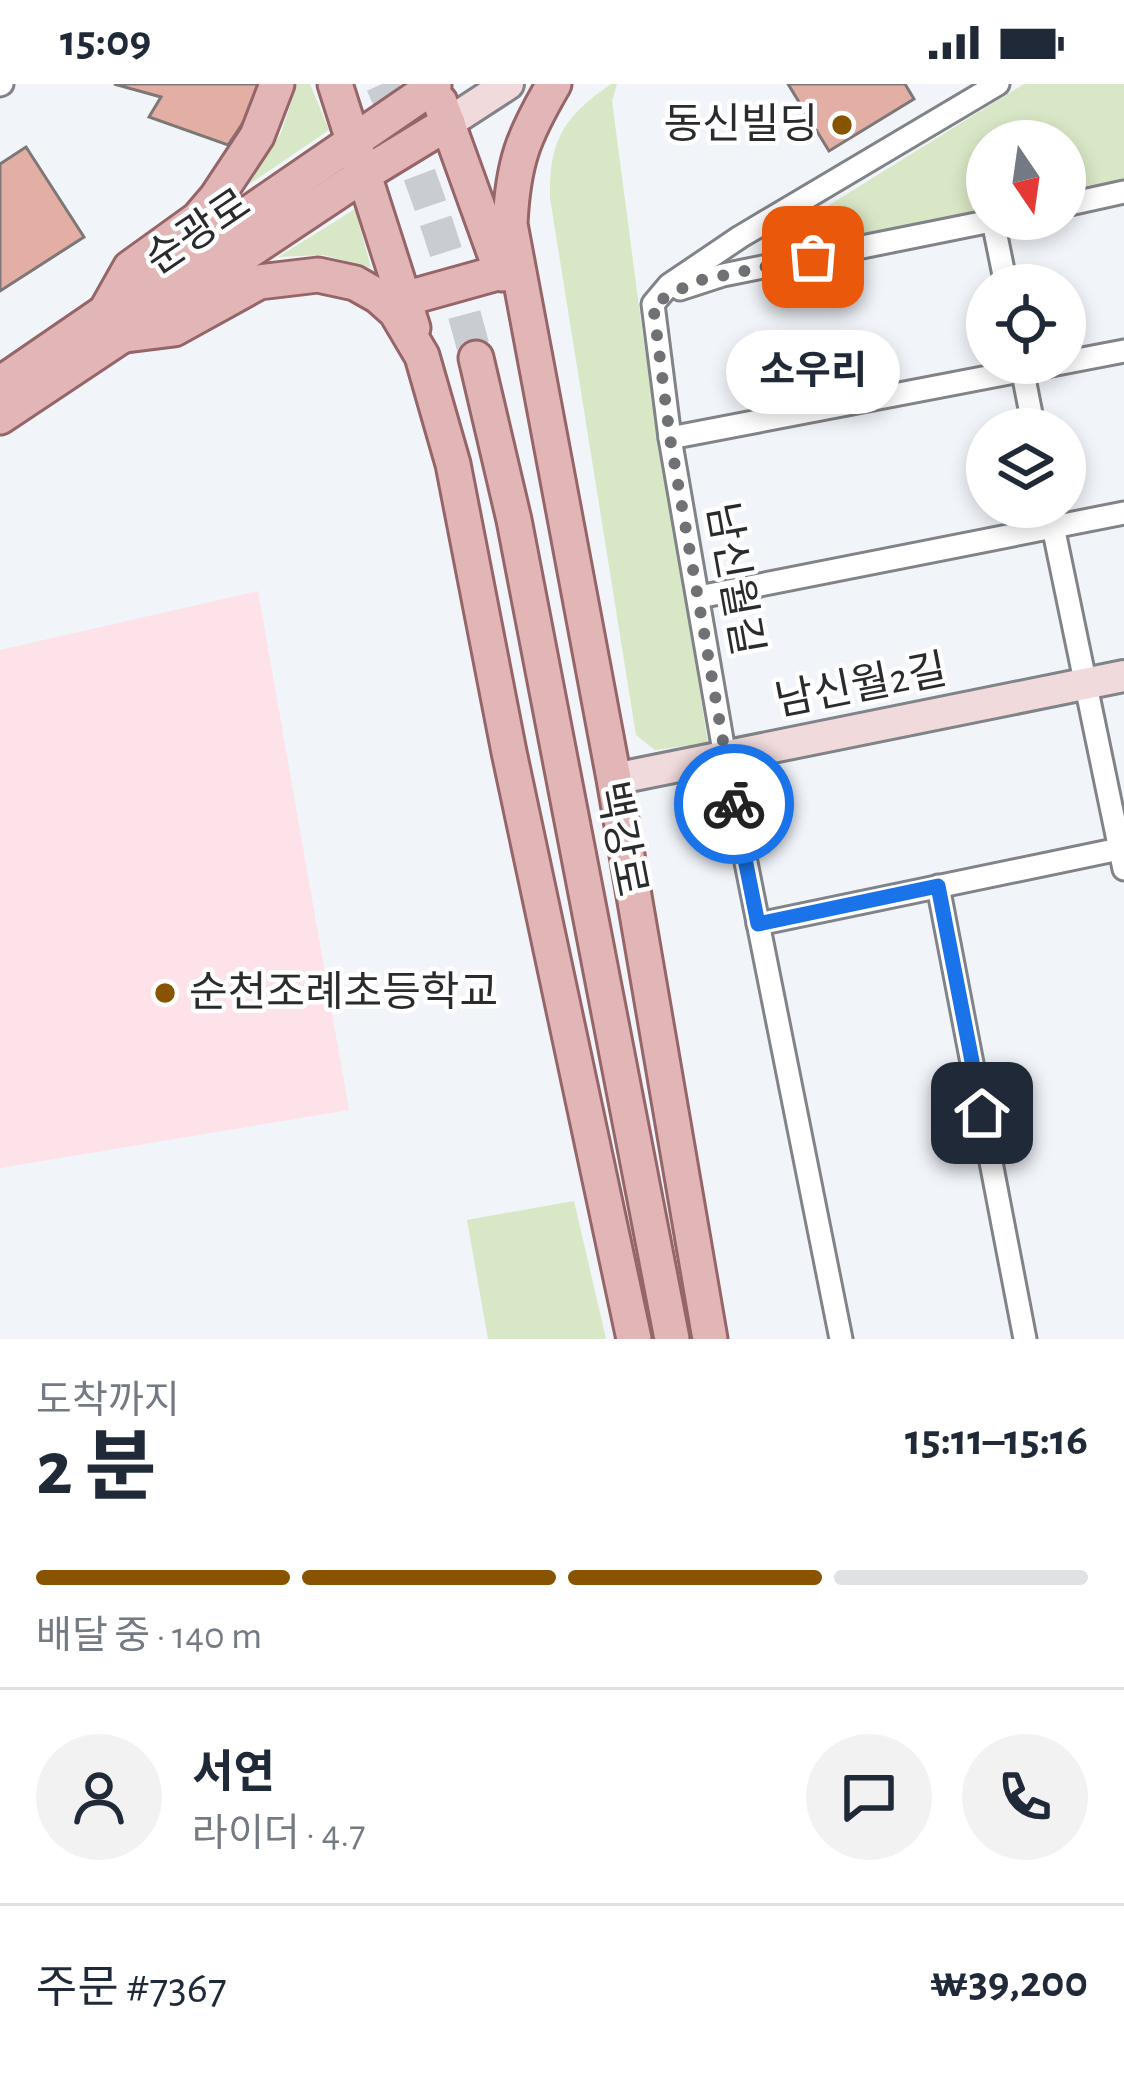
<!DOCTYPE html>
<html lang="ko">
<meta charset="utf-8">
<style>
body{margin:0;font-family:"Alegreya Sans","Noto Sans KR",sans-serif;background:#f2f2f3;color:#1f2937;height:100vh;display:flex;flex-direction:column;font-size:45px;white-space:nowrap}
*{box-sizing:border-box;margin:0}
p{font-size:39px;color:#747a83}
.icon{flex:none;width:66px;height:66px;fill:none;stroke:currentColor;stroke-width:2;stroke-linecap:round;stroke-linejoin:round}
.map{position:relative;height:1255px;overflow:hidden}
.drawer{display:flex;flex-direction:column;background:#fff;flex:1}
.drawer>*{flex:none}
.needle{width:78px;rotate:167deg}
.controls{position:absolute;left:966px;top:36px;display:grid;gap:24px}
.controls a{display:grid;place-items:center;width:120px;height:120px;border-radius:50%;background:#fff;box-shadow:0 6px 18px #0003;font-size:60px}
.pin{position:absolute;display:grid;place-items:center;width:102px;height:102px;color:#fff;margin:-51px;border-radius:24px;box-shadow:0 6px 18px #0006}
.courier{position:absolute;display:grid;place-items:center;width:120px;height:120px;margin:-60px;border:9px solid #1a73e8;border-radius:50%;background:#fff;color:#222;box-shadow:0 3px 15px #0007}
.bubble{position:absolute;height:84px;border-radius:42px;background:#fff;box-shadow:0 6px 18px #0003;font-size:39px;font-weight:700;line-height:84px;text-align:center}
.headline em{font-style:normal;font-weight:700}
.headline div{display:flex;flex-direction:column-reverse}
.headline{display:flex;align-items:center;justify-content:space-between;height:204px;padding:0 36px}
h1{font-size:78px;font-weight:700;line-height:90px}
.bar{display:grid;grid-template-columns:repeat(4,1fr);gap:18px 12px;align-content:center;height:144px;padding:0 36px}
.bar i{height:15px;border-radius:9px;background:#e0e1e3}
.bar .on{background:#885400}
.bar p{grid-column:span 4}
.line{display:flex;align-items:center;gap:30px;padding:0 36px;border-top:3px solid #e0e1e3}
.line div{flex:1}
.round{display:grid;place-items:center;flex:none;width:126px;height:126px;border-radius:63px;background:#f2f2f3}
.status{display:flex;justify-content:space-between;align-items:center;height:84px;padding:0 60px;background:#fff;direction:ltr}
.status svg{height:33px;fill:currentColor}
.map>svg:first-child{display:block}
</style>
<div class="status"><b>15:09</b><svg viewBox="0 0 49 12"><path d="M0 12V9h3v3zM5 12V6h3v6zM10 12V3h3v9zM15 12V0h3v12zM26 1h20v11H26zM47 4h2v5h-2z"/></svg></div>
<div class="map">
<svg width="1124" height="1255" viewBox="0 0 1124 1255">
<rect width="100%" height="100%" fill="#f1f4f9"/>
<polygon fill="#fde2e9" points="258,507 349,1026 0,1084 0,566"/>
<g fill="#d8e7c5">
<polygon points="297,0 310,0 329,46 248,101 281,49"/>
<path d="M611,0H617L612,17L643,253L708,659L655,666L636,651L550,114C549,55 564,33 611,0Z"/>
<polygon points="1024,0 1124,0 1124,96 1065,109 1065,57 987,57 987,125 838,157 829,121"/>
<polygon points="355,125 371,184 323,171 278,173"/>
<polygon points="574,1117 606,1255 488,1255 467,1136"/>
</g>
<g fill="#e3afa5" stroke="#7d7877" stroke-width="3">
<polygon points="114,0 259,0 259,15 228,61 149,33 161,13"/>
<polygon points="788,0 905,0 914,15 829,67"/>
<polygon points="26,63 84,153 0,207 0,80"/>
</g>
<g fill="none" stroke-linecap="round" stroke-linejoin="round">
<path stroke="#c9ccd0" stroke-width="33" stroke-dasharray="33 16" stroke-linecap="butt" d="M382,0C423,91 451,177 476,274"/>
<g stroke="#808387" stroke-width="27">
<g id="street">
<polyline points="0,1 2,0"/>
<polyline points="1065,121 1124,108"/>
<polyline points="993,137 1006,201"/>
<polyline points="680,205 723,191 1001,135"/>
<polyline points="1021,279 1034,345"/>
<polyline points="670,354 1124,267"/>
<polyline points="1049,423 1124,785"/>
<polyline points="699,513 1124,429"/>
<polyline points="938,802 1025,1255"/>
<polyline points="758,840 1124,764"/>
<polyline points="841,1255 725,673 670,354 653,220 669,201 740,153 998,0"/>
</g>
</g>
<g stroke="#808387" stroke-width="36">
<g id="secondary">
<polyline points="448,39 508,0"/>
<polyline points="614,695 1124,592"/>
</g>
</g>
<g stroke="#956568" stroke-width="39">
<g id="primary">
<polyline points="335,0 413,244"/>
<path d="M554,0C523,53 513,78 510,140L614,695L710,1255"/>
<polyline points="440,18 502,190"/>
<polyline points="404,215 501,188"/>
<polyline points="108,223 130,184 198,135 216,114 257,52 277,0"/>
<polyline points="126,251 174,245 259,198 318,191 355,199 378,212 396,228 422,272 453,380 509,668 634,1255"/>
<polyline points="476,274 514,436 672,1255"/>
<polyline points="0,300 434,2"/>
<polyline points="0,333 366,89 448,39"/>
</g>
</g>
<use href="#street" stroke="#fff" stroke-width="21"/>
<use href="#secondary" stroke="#f0dadb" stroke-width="30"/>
<use href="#primary" stroke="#e2b5b7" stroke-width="33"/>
</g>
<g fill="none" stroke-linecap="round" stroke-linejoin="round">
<polyline stroke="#707174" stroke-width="12" stroke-dasharray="0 21.6" points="734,720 670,354 653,220 696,197 813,173"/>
<polyline stroke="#1a73e8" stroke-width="15" points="734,720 758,840 938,802 982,1029"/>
</g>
<g fill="#885400" stroke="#fff" stroke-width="4.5">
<circle cx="842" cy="41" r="12"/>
<circle cx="165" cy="909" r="12"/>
</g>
<g text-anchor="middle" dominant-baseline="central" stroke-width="9" stroke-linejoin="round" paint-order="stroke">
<g font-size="42" fill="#2a2b2d" stroke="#fff" text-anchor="end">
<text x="818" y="41">동신빌딩</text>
<text x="189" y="909" text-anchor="start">순천조례초등학교</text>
</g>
<g font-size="42" fill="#2a2b2d" stroke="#fff">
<text transform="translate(198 148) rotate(-34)">순광로</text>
<text transform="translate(734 495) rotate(80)">남신월길</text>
<text transform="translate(861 602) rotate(-11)">남신월2길</text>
<text transform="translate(621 755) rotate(79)">백강로</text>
</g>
</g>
</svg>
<div class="controls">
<a><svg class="needle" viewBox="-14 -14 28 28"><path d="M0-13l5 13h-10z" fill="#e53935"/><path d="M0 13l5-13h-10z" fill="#747a83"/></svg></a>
<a><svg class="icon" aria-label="locate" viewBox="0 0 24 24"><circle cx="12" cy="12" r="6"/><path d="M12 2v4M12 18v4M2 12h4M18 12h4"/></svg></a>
<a><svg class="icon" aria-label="layers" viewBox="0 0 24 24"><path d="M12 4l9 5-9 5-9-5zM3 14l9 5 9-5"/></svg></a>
</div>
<div class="pin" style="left:813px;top:173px;background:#ea580c"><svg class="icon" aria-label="bag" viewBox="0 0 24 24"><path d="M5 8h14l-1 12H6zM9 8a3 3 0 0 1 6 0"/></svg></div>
<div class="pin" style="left:982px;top:1029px;background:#1f2937"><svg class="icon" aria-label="home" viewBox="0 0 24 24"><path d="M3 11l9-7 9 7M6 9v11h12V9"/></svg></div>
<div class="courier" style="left:734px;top:720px"><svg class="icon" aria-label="bike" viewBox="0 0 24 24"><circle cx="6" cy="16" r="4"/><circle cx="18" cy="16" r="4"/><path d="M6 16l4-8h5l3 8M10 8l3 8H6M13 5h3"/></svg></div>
<div class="bubble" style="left:726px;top:246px;width:174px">소우리</div>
</div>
<section class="drawer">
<div class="headline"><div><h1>2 분</h1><p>도착까지</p></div><em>15:11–15:16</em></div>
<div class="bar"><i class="on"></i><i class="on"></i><i class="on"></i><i></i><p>배달 중 · 140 m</p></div>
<div class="line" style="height:216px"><a class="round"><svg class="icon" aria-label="person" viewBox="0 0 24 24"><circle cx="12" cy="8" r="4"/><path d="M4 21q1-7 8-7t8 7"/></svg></a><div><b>서연</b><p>라이더 · 4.7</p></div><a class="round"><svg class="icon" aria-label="chat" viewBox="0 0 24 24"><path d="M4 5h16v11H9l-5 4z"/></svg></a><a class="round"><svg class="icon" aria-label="phone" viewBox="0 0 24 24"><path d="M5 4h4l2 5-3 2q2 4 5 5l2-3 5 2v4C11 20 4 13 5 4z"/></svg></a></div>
<div class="line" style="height:156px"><div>주문 #7367</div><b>₩39,200</b></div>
</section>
